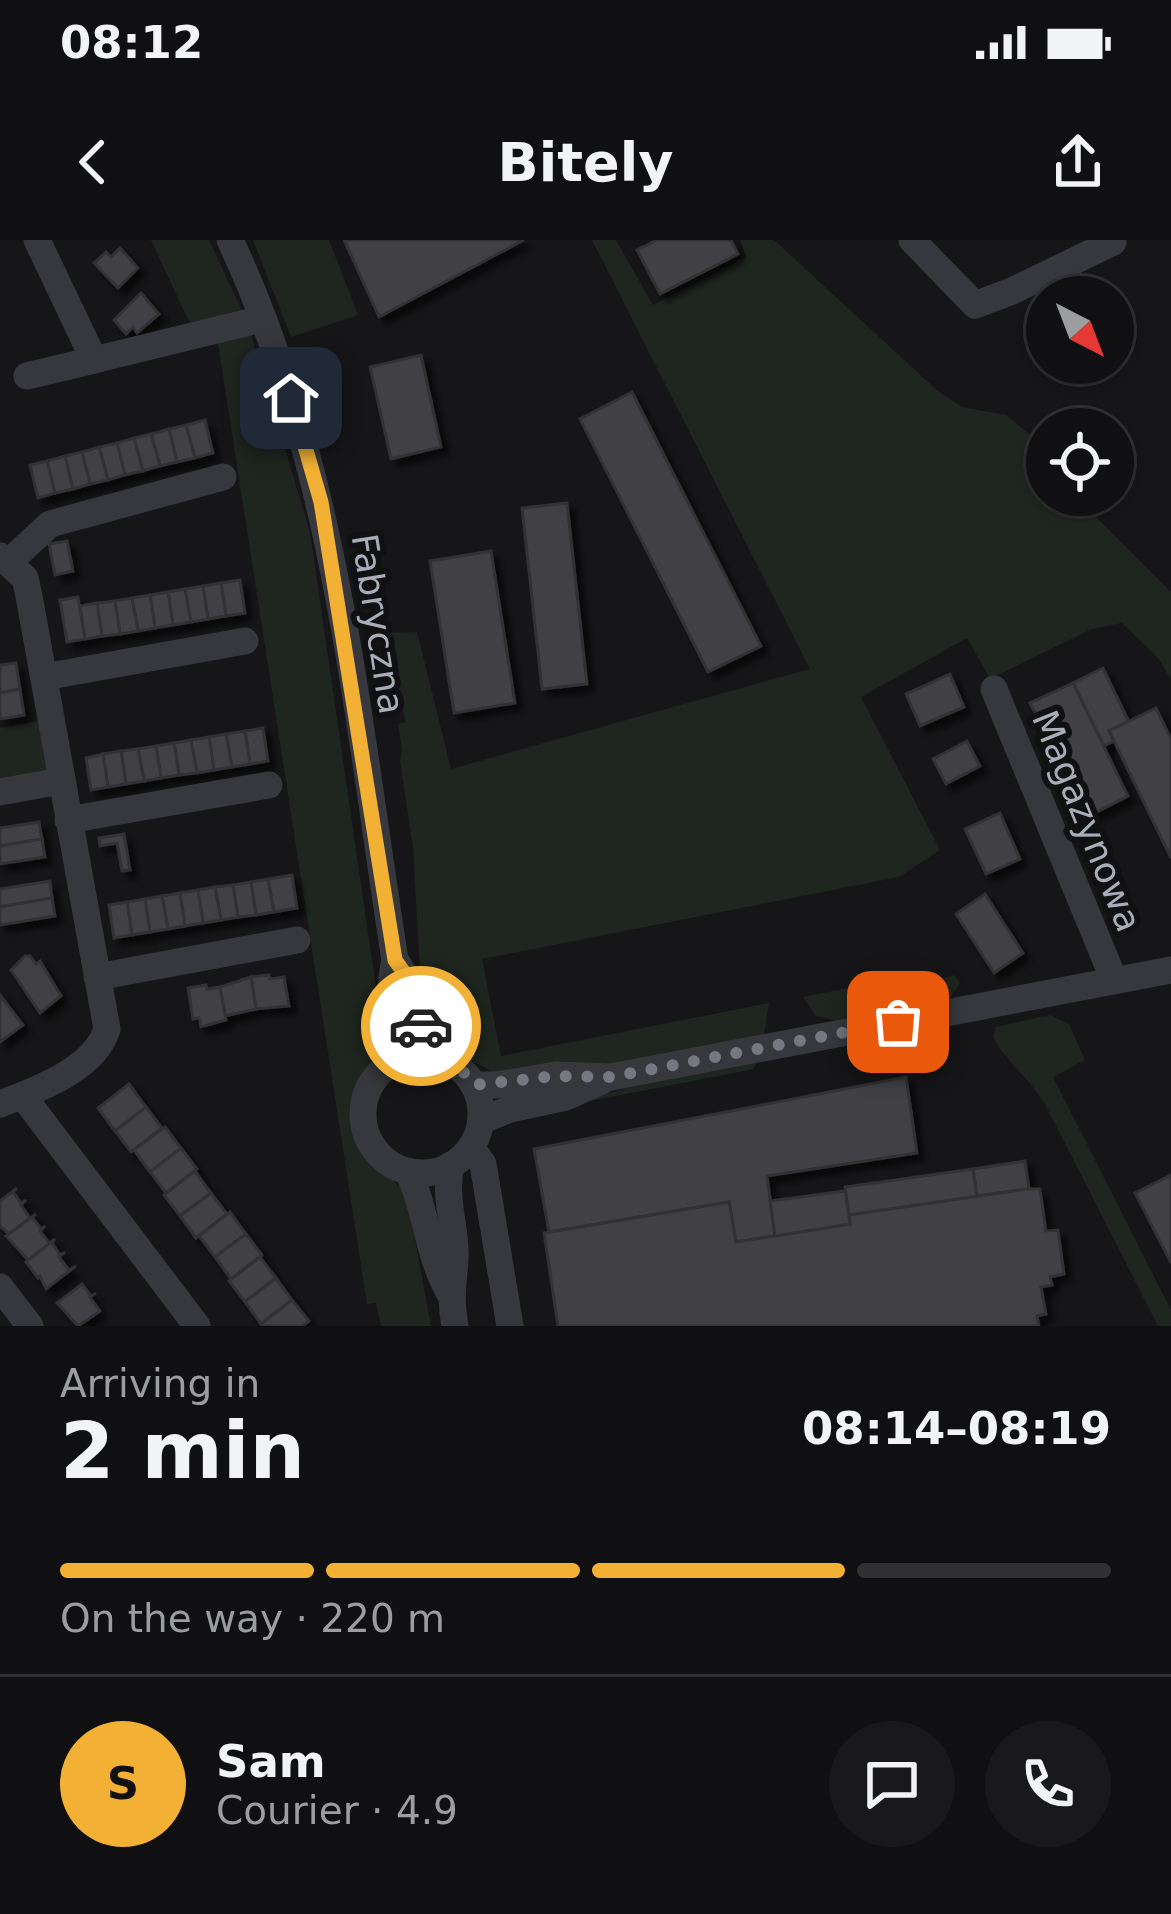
<!DOCTYPE html>
<meta charset="utf-8">
<style>
body{margin:0;font-family:"DejaVu Sans",sans-serif;background:#19191b;color:#f1f3f6;height:100vh;display:flex;flex-direction:column;font-size:45px;white-space:nowrap}
*{box-sizing:border-box;margin:0}
p{font-size:39px;color:#9c9d9f}
.icon{flex:none;width:66px;height:66px;fill:none;stroke:currentColor;stroke-width:2;stroke-linecap:round;stroke-linejoin:round}
.map{position:relative;height:1086px;overflow:hidden}
.drawer{display:flex;flex-direction:column;background:#101012;flex:1}
.drawer>*{flex:none}
.needle{width:78px;rotate:138deg}
.buttons{position:absolute;left:1026px;top:36px;display:grid;gap:24px}
.buttons a{display:grid;place-items:center;width:108px;height:108px;border-radius:50%;background:#101012;box-shadow:0 3px 9px #0004,0 0 0 3px #303032;font-size:60px}
.pin{position:absolute;display:grid;place-items:center;width:102px;height:102px;color:#fff;margin:-51px;border-radius:24px;box-shadow:0 6px 18px #0006}
.courier{position:absolute;display:grid;place-items:center;width:120px;height:120px;margin:-60px;border:9px solid #f2b134;border-radius:50%;background:#fff;color:#222;box-shadow:0 3px 15px #0007}
.overview em{font-style:normal;font-weight:700}
.overview div{display:flex;flex-direction:column-reverse}
.overview{display:flex;align-items:center;justify-content:space-between;height:204px;padding:0 60px}
h1{font-size:78px;font-weight:700;line-height:90px}
.bar{display:grid;grid-template-columns:repeat(4,1fr);gap:18px 12px;align-content:center;height:144px;padding:0 60px}
.bar i{height:15px;border-radius:9px;background:#303032}
.bar .selected{background:#f2b134}
.bar p{grid-column:span 4}
.line{display:flex;align-items:center;gap:30px;padding:0 60px;border-top:3px solid #303032}
.line div{flex:1}
.round{display:grid;place-items:center;flex:none;width:126px;height:126px;border-radius:63px;background:#19191b}
.status{display:flex;justify-content:space-between;align-items:center;height:84px;padding:0 60px;background:#101012;direction:ltr}
.status svg{height:33px;fill:currentColor}
header{display:flex;justify-content:space-between;align-items:center;height:156px;padding:0 60px;background:#101012;font-size:54px;font-weight:700}
.map>svg:first-child{display:block}
</style>
<div class="status"><b>08:12</b><svg viewBox="0 0 49 12"><path d="M0 12V9h3v3zM5 12V6h3v6zM10 12V3h3v9zM15 12V0h3v12zM26 1h20v11H26zM47 4h2v5h-2z"/></svg></div>
<header><svg class="icon" aria-label="back" viewBox="0 0 24 24"><path d="M15 5l-7 7 7 7"/></svg>Bitely<svg class="icon" aria-label="share" viewBox="0 0 24 24"><path d="M12 15V3M7 8l5-5 5 5M5 13v7h14v-7"/></svg></header>
<div class="map">
<svg width="1171" height="1086" viewBox="0 0 1171 1086">
<defs>
<filter id="shadow"><feDropShadow dx="7" dy="7" stdDeviation="3" flood-color="#0009"/></filter>
</defs>
<rect width="100%" height="100%" fill="#161618"/>
<g fill="#1e261f">
<path d="M151,0H209L247,82L310,292L384,803C378,818 365,830 359,844C339,892 371,924 406,951L431,1086H381L376,1063L367,1064L216,90L192,88Z"/>
<polygon points="253,0 329,0 358,75 291,97"/>
<polygon points="592,0 616,0 653,65 746,17 740,0 774,0 939,152 962,167 1006,175 1047,209 1047,255 1086,255 1094,275 1171,352 1171,439 1158,418 1122,383 1092,389 990,439 967,398 861,457 940,610 899,637 482,719 501,816 769,763 762,808 754,829 569,865 744,813 501,836 458,814 430,788 421,750 413,608 400,521 402,510 398,484 405,482 403,468 396,469 379,393 417,392 451,529 810,429"/>
<polygon points="38,481 48,534 0,543 0,488"/>
<polygon points="918,734 936,741 954,735 960,743 950,758 840,781 816,776 803,757"/>
<path d="M1050,775L1069,784L1085,820L1053,837L1171,1070V1086H1158L1044,862C1028,838 1006,821 993,797L996,787Z"/>
</g>
<g fill="#404145" stroke="#303034" stroke-width="3" filter="url(#shadow)">
<polygon points="344,0 524,0 379,77"/>
<polygon points="657,0 731,0 738,14 660,54 637,10"/>
<polygon points="120,8 138,28 118,48 94,23 106,12 111,17"/>
<polygon points="141,53 159,74 137,93 133,87 126,94 114,80"/>
<polygon points="421,115 441,207 391,219 370,127"/>
<polygon points="632,152 761,406 708,432 580,179"/>
<polygon points="205,180 213,213 195,218 186,185"/>
<polygon points="186,185 195,218 177,222 169,189"/>
<polygon points="169,189 177,222 160,226 151,194"/>
<polygon points="151,194 160,226 143,231 134,198"/>
<polygon points="134,198 143,231 125,235 117,203"/>
<polygon points="117,203 125,235 108,240 99,207"/>
<polygon points="99,207 108,240 90,244 82,212"/>
<polygon points="82,212 90,244 73,249 65,216"/>
<polygon points="65,216 73,249 55,253 47,221"/>
<polygon points="47,221 55,253 38,258 30,225"/>
<polygon points="567,263 587,444 542,449 522,268"/>
<polygon points="67,301 73,331 55,335 49,304"/>
<polygon points="491,311 515,463 454,473 430,321"/>
<polygon points="240,340 245,373 226,376 221,343"/>
<polygon points="221,343 226,376 208,379 203,346"/>
<polygon points="203,346 208,379 191,382 185,349"/>
<polygon points="185,349 191,382 173,385 168,352"/>
<polygon points="168,352 173,385 155,388 150,355"/>
<polygon points="150,355 155,388 138,391 132,358"/>
<polygon points="78,357 85,399 67,402 60,360"/>
<polygon points="132,358 138,391 120,394 115,361"/>
<polygon points="115,361 120,394 102,396 97,363"/>
<polygon points="97,363 102,396 85,399 80,366"/>
<polygon points="16,423 20,449 0,453 0,425"/>
<polygon points="1103,428 1129,482 1109,491 1114,501 1104,506 1073,443"/>
<polygon points="950,434 964,467 920,486 906,454"/>
<polygon points="1073,443 1128,556 1087,577 1030,463"/>
<polygon points="20,449 24,475 0,479 0,453"/>
<polygon points="1156,468 1171,499 1171,618 1109,491"/>
<polygon points="263,488 268,521 250,524 245,491"/>
<polygon points="245,491 250,524 232,527 226,494"/>
<polygon points="226,494 232,527 214,530 209,497"/>
<polygon points="209,497 214,530 197,533 191,500"/>
<polygon points="191,500 197,533 179,535 174,503"/>
<polygon points="967,501 980,526 946,544 933,519"/>
<polygon points="174,503 179,535 161,538 156,506"/>
<polygon points="156,506 161,538 144,541 138,509"/>
<polygon points="138,509 144,541 126,544 121,511"/>
<polygon points="121,511 126,544 108,547 103,514"/>
<polygon points="103,514 108,547 91,550 86,518"/>
<polygon points="1000,573 1020,619 986,634 965,589"/>
<polygon points="39,582 42,599 0,606 0,588"/>
<polygon points="124,594 130,630 122,631 117,603 100,606 99,598"/>
<polygon points="42,599 45,617 0,624 0,606"/>
<polygon points="292,635 297,668 274,672 268,639"/>
<polygon points="268,639 274,672 256,675 251,642"/>
<polygon points="50,641 52,658 0,667 0,649"/>
<polygon points="251,642 256,675 238,677 233,645"/>
<polygon points="233,645 238,677 221,680 215,647"/>
<polygon points="215,647 221,680 203,683 198,650"/>
<polygon points="198,650 203,683 185,686 180,653"/>
<polygon points="180,653 185,686 168,689 162,656"/>
<polygon points="985,654 1023,713 994,733 956,674"/>
<polygon points="162,656 168,689 150,692 145,659"/>
<polygon points="52,658 55,676 0,685 0,667"/>
<polygon points="145,659 150,692 132,695 127,662"/>
<polygon points="127,662 132,695 114,698 109,665"/>
<polygon points="25,716 30,716 36,724 40,721 61,756 40,773 11,730"/>
<polygon points="269,735 270,739 284,737 289,766 256,769 251,737"/>
<polygon points="251,737 256,769 225,776 220,747"/>
<polygon points="206,745 207,749 220,747 226,780 201,787 199,778 193,779 188,748"/>
<polygon points="0,755 23,785 0,802"/>
<polygon points="906,837 917,913 767,936 775,996 736,1002 729,962 549,992 534,909"/>
<polygon points="129,844 146,867 115,891 98,868"/>
<polygon points="146,867 162,888 131,912 115,891"/>
<polygon points="165,887 181,908 150,932 134,910"/>
<polygon points="181,908 197,929 166,953 150,932"/>
<polygon points="1025,921 1029,949 977,956 973,929"/>
<polygon points="973,929 977,957 849,975 845,947"/>
<polygon points="195,931 211,953 180,976 164,955"/>
<polygon points="1171,935 1171,1023 1135,953"/>
<polygon points="17,948 13,952 21,963 26,960 21,965 30,978 9,994 0,986 0,961"/>
<polygon points="1027,949 1040,949 1046,991 1058,990 1064,1034 1050,1037 1052,1045 1041,1047 1046,1074 1037,1076 1039,1086 558,1086 544,993 729,962 736,1002 850,984 849,975"/>
<polygon points="845,951 850,984 775,996 770,961"/>
<polygon points="211,953 227,974 196,998 180,976"/>
<polygon points="230,972 246,994 215,1017 199,996"/>
<polygon points="36,974 32,977 41,989 45,986 40,991 50,1004 28,1020 6,996"/>
<polygon points="246,994 262,1015 231,1039 215,1017"/>
<polygon points="55,999 52,1003 60,1015 65,1012 59,1017 69,1030 76,1026 46,1049 40,1036 38,1038 26,1022"/>
<polygon points="260,1017 276,1038 245,1062 229,1041"/>
<polygon points="276,1038 292,1060 261,1084 245,1062"/>
<polygon points="82,1044 91,1056 96,1053 90,1057 100,1071 78,1086 57,1063"/>
<polygon points="292,1060 309,1081 303,1086 263,1086 261,1084"/>
</g>
<g fill="none" stroke-linecap="round" stroke-linejoin="round">
<g stroke="#37383d" stroke-width="27">
<polyline points="37,0 94,120 262,79"/>
<path d="M230,0C336,225 357,478 395,720C386,755 397,787 392,823"/>
<polyline points="912,0 975,65 1012,51 1113,2"/>
<polyline points="27,136 94,120"/>
<path d="M0,316L25,338L29,356L107,789C95,829 37,850 0,864"/>
<polyline points="10,321 50,284 223,237"/>
<polyline points="44,437 245,401"/>
<polyline points="994,449 1114,740"/>
<polyline points="0,552 61,541"/>
<polyline points="68,580 269,545"/>
<path d="M395,720C416,749 418,784 436,816"/>
<polyline points="97,737 297,700"/>
<circle cx="422" cy="874" r="59"/>
<polyline points="474,845 497,845 556,835 611,837 1171,730"/>
<polyline points="23,856 197,1086"/>
<polyline points="481,881 510,869 566,857 602,841"/>
<polyline points="471,907 483,924 510,1086"/>
<path d="M451,925C443,961 457,987 455,1020C453,1048 450,1057 455,1086"/>
<path d="M408,931C427,971 427,1013 449,1052"/>
<polyline points="0,1047 30,1086"/>
</g>
</g>
<g fill="none" stroke-linecap="round" stroke-linejoin="round">
<path stroke="#757880" stroke-width="12" stroke-dasharray="0 21.6" d="M421,786C437,825 454,815 474,845L556,836L611,837L898,782"/>
<polyline stroke="#f2b134" stroke-width="15" points="291,158 321,262 395,720 410,741 421,786"/>
</g>
<g text-anchor="middle" dominant-baseline="central" stroke-width="12" stroke-linejoin="round" paint-order="stroke">
<g font-size="36" fill="#a8adb8" stroke="#111113">
<text transform="translate(378 384) rotate(81)">Fabryczna</text>
<text transform="translate(1087 581) rotate(68)">Magazynowa</text>
</g>
</g>
</svg>
<div class="buttons">
<a><svg class="needle" viewBox="-14 -14 28 28"><path d="M0-13l5 13h-10z" fill="#e53935"/><path d="M0 13l5-13h-10z" fill="#9c9d9f"/></svg></a>
<a><svg class="icon" aria-label="locate" viewBox="0 0 24 24"><circle cx="12" cy="12" r="6"/><path d="M12 2v4M12 18v4M2 12h4M18 12h4"/></svg></a>
</div>
<div class="pin" style="left:898px;top:782px;background:#ea580c"><svg class="icon" aria-label="bag" viewBox="0 0 24 24"><path d="M5 8h14l-1 12H6zM9 8a3 3 0 0 1 6 0"/></svg></div>
<div class="pin" style="left:291px;top:158px;background:#1f2937"><svg class="icon" aria-label="home" viewBox="0 0 24 24"><path d="M3 11l9-7 9 7M6 9v11h12V9"/></svg></div>
<div class="courier" style="left:421px;top:786px"><svg class="icon" aria-label="car" viewBox="0 0 24 24"><path d="M5 17H2v-5l4-1 3-4h7l3 4 3 1v5h-3M9 17h6M6 11h13"/><circle cx="7" cy="17" r="2"/><circle cx="17" cy="17" r="2"/></svg></div>
</div>
<section class="drawer">
<div class="overview"><div><h1>2 min</h1><p>Arriving in</p></div><em>08:14–08:19</em></div>
<div class="bar"><i class="selected"></i><i class="selected"></i><i class="selected"></i><i></i><p>On the way · 220 m</p></div>
<div class="line" style="height:216px"><b class="round" style="background:#f2b134;color:#111">S</b><div><b>Sam</b><p>Courier · 4.9</p></div><a class="round"><svg class="icon" aria-label="chat" viewBox="0 0 24 24"><path d="M4 5h16v11H9l-5 4z"/></svg></a><a class="round"><svg class="icon" aria-label="phone" viewBox="0 0 24 24"><path d="M5 4h4l2 5-3 2q2 4 5 5l2-3 5 2v4C11 20 4 13 5 4z"/></svg></a></div>
</section>
